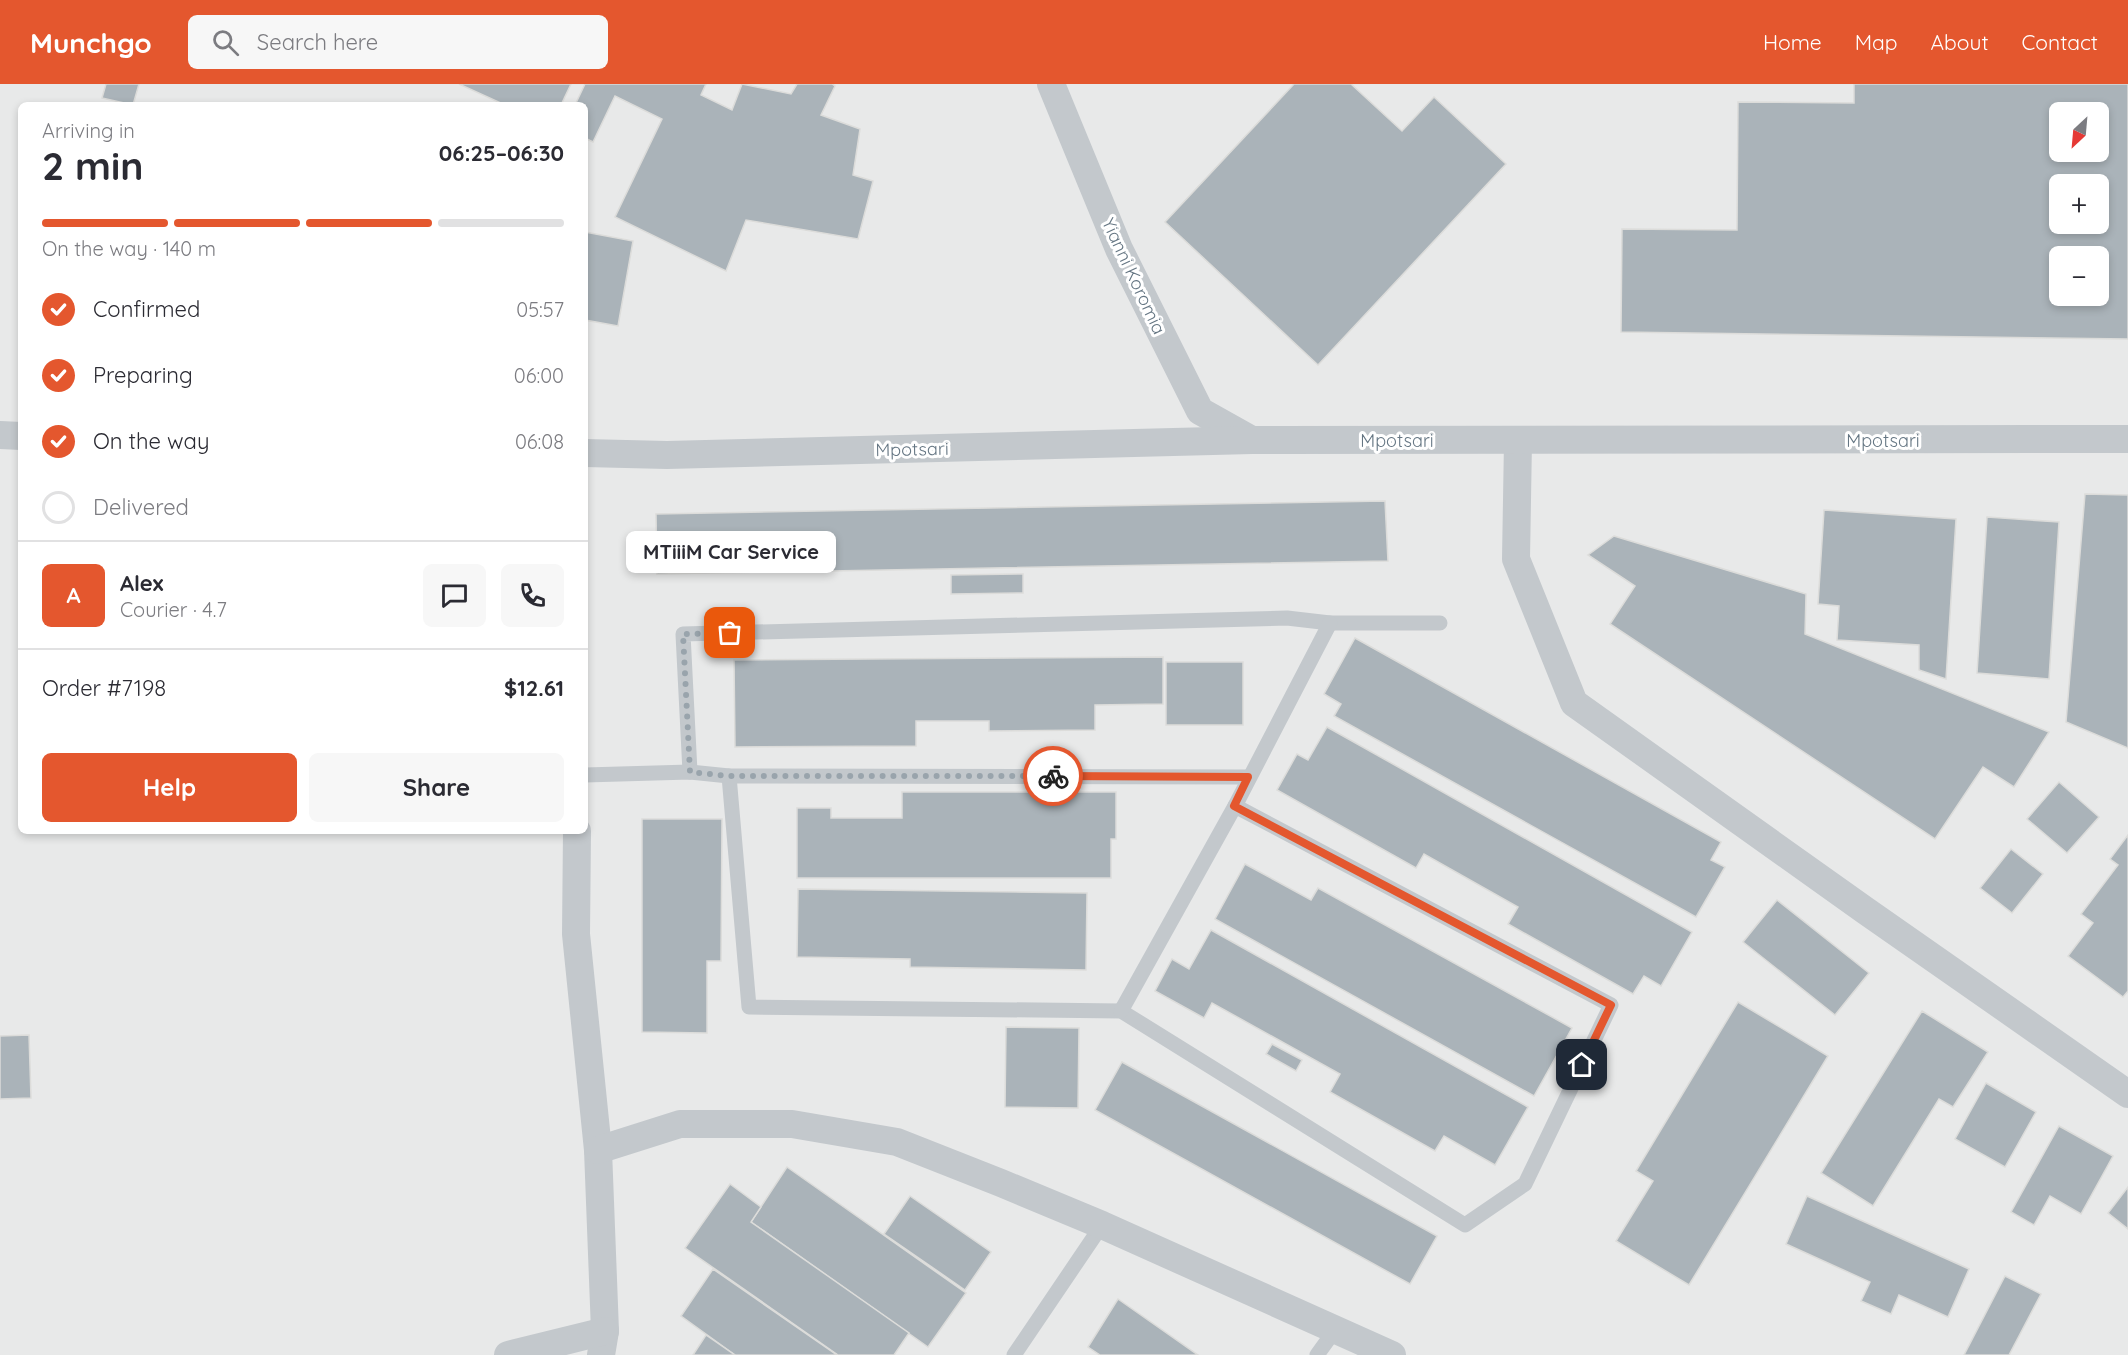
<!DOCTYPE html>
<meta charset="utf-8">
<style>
body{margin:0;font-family:Quicksand,sans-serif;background:#f7f7f7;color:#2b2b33;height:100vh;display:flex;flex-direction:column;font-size:22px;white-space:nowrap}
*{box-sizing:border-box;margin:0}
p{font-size:20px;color:#7c7c81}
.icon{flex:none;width:33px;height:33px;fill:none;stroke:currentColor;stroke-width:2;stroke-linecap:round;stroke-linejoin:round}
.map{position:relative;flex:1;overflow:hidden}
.sheet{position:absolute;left:18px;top:18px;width:570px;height:732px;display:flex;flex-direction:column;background:#fff;border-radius:9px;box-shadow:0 3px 9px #0003}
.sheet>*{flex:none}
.needle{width:39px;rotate:206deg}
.controls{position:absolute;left:2049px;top:18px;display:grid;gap:12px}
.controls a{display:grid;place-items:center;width:60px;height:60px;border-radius:9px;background:#fff;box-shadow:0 3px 9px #0003;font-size:30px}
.pin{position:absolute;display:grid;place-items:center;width:51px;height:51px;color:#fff;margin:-26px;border-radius:12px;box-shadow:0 3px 9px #0006}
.courier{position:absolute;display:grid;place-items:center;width:60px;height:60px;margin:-30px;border:4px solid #e4572e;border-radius:50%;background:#fff;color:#222;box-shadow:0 2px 8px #0007}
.bubble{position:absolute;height:42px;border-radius:9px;background:#fff;box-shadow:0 3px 9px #0003;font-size:20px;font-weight:700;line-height:42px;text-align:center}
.summary em{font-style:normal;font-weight:700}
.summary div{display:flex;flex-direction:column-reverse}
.summary{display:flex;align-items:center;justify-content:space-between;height:102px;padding:0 24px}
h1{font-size:39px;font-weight:700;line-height:45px}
.bar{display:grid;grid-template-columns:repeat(4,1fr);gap:9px 6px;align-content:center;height:72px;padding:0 24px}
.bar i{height:8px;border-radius:4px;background:#e1e1e2}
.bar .active{background:#e4572e}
.bar p{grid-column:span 4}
.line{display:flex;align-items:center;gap:15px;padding:0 24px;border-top:2px solid #e1e1e2}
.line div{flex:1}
.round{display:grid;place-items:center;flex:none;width:63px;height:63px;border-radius:9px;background:#f7f7f7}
ol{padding:0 24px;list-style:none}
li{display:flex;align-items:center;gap:18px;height:66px}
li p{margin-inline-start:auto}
li .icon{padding:6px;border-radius:50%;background:#e4572e;color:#fff;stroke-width:4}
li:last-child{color:#7c7c81}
li i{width:33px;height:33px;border:3px solid #e1e1e2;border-radius:50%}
.button{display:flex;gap:12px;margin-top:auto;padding:12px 24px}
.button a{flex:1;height:69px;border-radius:9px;background:#e4572e;color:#fff;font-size:24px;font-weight:700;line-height:69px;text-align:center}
.button a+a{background:#f7f7f7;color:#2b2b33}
header{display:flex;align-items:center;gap:36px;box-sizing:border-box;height:84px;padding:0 30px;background:#e4572e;color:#fff}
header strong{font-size:28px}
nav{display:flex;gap:33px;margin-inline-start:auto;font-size:21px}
.search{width:420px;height:54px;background:#f7f7f7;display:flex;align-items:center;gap:15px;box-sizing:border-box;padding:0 21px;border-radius:9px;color:#7c7c81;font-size:22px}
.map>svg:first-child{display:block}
</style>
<header>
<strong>Munchgo</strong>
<div class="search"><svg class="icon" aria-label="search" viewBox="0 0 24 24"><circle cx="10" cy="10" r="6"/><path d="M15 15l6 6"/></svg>Search here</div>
<nav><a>Home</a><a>Map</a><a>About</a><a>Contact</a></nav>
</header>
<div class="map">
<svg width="2128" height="1271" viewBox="0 0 2128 1271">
<rect width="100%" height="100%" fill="#fafaf8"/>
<path fill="#e8e9e9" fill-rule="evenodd" d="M0,0H2128V1271H0ZM21,21H585V747H21ZM2060,28H2098V68H2060ZM2060,100H2098V140H2060ZM2060,172H2098V212H2060Z"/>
<g fill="#aab3b9" stroke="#dcdcda" stroke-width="1.5" fill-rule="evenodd">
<polygon points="106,0 139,0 133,21 102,14"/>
<polygon points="459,0 571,0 561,21 505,21"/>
<polygon points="585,0 706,0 701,11 732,26 742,0 791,10 797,0 832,0 835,2 821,31 860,45 853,91 873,97 858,155 746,136 726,187 615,133 662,35 615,12 593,58 585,54 585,21 575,21"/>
<polygon points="1294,0 1351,0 1402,47 1434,13 1506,80 1318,281 1165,138"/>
<path d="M1854,0H2128V255L1621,248L1622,145L1737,146L1738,18L1854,19ZM2060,28H2098V68H2060ZM2060,100H2098V140H2060ZM2060,172H2098V212H2060Z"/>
<polygon points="585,148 633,157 618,242 585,236"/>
<polygon points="2085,410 2128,411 2128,664 2066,638"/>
<polygon points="1385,417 1388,477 657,490 656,430"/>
<polygon points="1824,426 1956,435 1946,595 1919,586 1919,561 1837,556 1839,522 1818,520"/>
<polygon points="1987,433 2059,438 2049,595 1977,589"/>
<polygon points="1614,452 1806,510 1805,550 2049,648 2014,703 1983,683 1935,755 1610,540 1635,502 1588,471"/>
<polygon points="1023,490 1023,509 951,510 951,491"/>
<polygon points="1355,554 1721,758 1711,776 1725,783 1696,833 1334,632 1341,620 1324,610"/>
<polygon points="1163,573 1163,620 1095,621 1095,646 989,647 989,637 916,637 916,662 735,663 734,576"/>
<rect x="1166" y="578" width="77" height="63"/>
<polygon points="1327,643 1692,848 1661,902 1644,892 1633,910 1508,840 1518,823 1424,770 1416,784 1277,706 1297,670 1308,676"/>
<polygon points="2059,698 2099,733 2067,769 2027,735"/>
<polygon points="902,708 1116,708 1116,755 1111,755 1111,794 797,794 797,724 831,724 831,734 902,734"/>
<polygon points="642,735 722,735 721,877 707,877 707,949 642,948"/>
<polygon points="2128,751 2128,907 2123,913 2068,872 2093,839 2081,830 2118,781 2110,775"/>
<polygon points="2011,765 2043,790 2012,829 1980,804"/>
<polygon points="1245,780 1311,816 1318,804 1572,944 1534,1012 1215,835"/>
<polygon points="798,805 1087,809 1086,886 910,883 910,875 797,873"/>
<polygon points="1777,816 1869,889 1835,931 1743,858"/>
<polygon points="1211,846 1528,1023 1495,1081 1444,1052 1435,1067 1330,1008 1340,990 1212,919 1204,934 1155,907 1172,875 1189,885"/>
<polygon points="1738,918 1828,972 1689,1201 1616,1157 1653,1097 1636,1087"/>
<polygon points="1922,927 1988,968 1953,1023 1939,1015 1873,1122 1821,1089"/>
<polygon points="1006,943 1079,944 1078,1024 1005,1023"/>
<polygon points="29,951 31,1014 0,1015 0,952"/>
<polygon points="1272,960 1302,976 1296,987 1266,970"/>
<polygon points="1122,978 1437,1152 1410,1200 1095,1026"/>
<polygon points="1986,999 2036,1028 2005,1083 1955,1055"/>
<polygon points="2059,1042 2113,1072 2081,1130 2050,1112 2034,1141 2011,1128"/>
<polygon points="787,1083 966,1209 928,1263 751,1138"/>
<polygon points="730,1100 761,1123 751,1138 909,1249 894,1271 838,1271 685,1164"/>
<polygon points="2128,1103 2128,1145 2108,1129"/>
<polygon points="910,1112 991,1168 965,1206 884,1150"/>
<polygon points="1807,1112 1969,1185 1948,1233 1899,1211 1891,1230 1861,1217 1870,1198 1786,1160"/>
<polygon points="713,1185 837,1271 735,1271 681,1232"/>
<polygon points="2005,1192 2041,1210 2009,1271 1964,1271"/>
<polygon points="1118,1215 1198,1271 1100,1271 1088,1263"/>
<polygon points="706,1251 735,1271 693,1271"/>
</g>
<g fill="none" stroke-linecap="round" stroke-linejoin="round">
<g stroke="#c3c8cc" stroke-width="15">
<polyline points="690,688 683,550 1287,534 1330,539 1440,539"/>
<polyline points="585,691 690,688 729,692 1248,693"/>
<polyline points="729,692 749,923 1121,927 1465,1141 1525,1100 1611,921 1235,722"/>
<polyline points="1121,927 1235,722 1330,539"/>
<polyline points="1014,1271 1102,1141"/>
<polyline points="1317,1271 1335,1246"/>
</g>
<g stroke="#c3c8cc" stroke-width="28">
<polyline points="1051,0 1119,165 1200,327 1250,355"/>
<polyline points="0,351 21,352"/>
<polyline points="1518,357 1516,475 1574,619 1866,827 2128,1010"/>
<polyline points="585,369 667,371 1252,356 2128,355"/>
<polyline points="577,747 576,850 598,1066 605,1247 601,1271"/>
<polyline points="598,1066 680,1040 792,1040 897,1058 1001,1099 1102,1141 1392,1271"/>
<polyline points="508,1271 605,1247"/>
</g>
</g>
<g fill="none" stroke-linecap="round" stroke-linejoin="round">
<polyline stroke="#99a4ac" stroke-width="6" stroke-dasharray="0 10.8" points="730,549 683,550 690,688 729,692 1053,692"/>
<polyline stroke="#e4572e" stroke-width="8" points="1053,692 1248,693 1234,722 1611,921 1582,981"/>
</g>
<g text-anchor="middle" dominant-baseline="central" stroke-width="6" stroke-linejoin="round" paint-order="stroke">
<g font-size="18" fill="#657683" stroke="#fff">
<text transform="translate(1134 192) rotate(65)">Yianni Koromia</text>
<text x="1397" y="356">Mpotsari</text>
<text x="1883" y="356">Mpotsari</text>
<text transform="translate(912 365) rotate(-1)">Mpotsari</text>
</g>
</g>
</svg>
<div class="controls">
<a><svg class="needle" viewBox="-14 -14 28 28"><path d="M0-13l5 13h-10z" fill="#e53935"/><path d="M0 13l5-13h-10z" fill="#7c7c81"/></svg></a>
<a>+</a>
<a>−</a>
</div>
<div class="pin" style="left:730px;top:549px;background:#ea580c"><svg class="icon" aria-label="bag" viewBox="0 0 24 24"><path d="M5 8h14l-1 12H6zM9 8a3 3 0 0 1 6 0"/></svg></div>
<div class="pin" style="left:1582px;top:981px;background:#1f2937"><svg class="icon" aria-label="home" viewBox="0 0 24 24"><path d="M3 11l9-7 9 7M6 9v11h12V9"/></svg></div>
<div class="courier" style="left:1053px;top:692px"><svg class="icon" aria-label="bike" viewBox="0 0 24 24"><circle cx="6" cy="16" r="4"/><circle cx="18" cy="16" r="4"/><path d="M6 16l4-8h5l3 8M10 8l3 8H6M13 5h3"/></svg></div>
<div class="bubble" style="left:626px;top:447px;width:210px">MTiiiM Car Service</div>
<section class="sheet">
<div class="summary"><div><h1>2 min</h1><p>Arriving in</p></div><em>06:25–06:30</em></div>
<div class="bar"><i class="active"></i><i class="active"></i><i class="active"></i><i></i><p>On the way · 140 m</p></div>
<ol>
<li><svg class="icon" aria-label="check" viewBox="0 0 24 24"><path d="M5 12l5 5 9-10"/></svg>Confirmed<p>05:57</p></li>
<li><svg class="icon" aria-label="check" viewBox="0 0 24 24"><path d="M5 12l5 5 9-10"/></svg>Preparing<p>06:00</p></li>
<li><svg class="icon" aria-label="check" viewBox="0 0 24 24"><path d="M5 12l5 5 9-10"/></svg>On the way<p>06:08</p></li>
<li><i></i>Delivered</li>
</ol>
<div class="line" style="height:108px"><b class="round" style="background:#e4572e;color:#fff">A</b><div><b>Alex</b><p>Courier · 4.7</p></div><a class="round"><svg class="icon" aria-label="chat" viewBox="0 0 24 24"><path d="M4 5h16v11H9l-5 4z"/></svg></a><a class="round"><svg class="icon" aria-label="phone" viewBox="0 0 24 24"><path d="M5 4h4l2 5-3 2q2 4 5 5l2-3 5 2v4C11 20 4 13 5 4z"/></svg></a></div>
<div class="line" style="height:78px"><div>Order #7198</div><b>$12.61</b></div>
<div class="button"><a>Help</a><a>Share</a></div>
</section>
</div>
